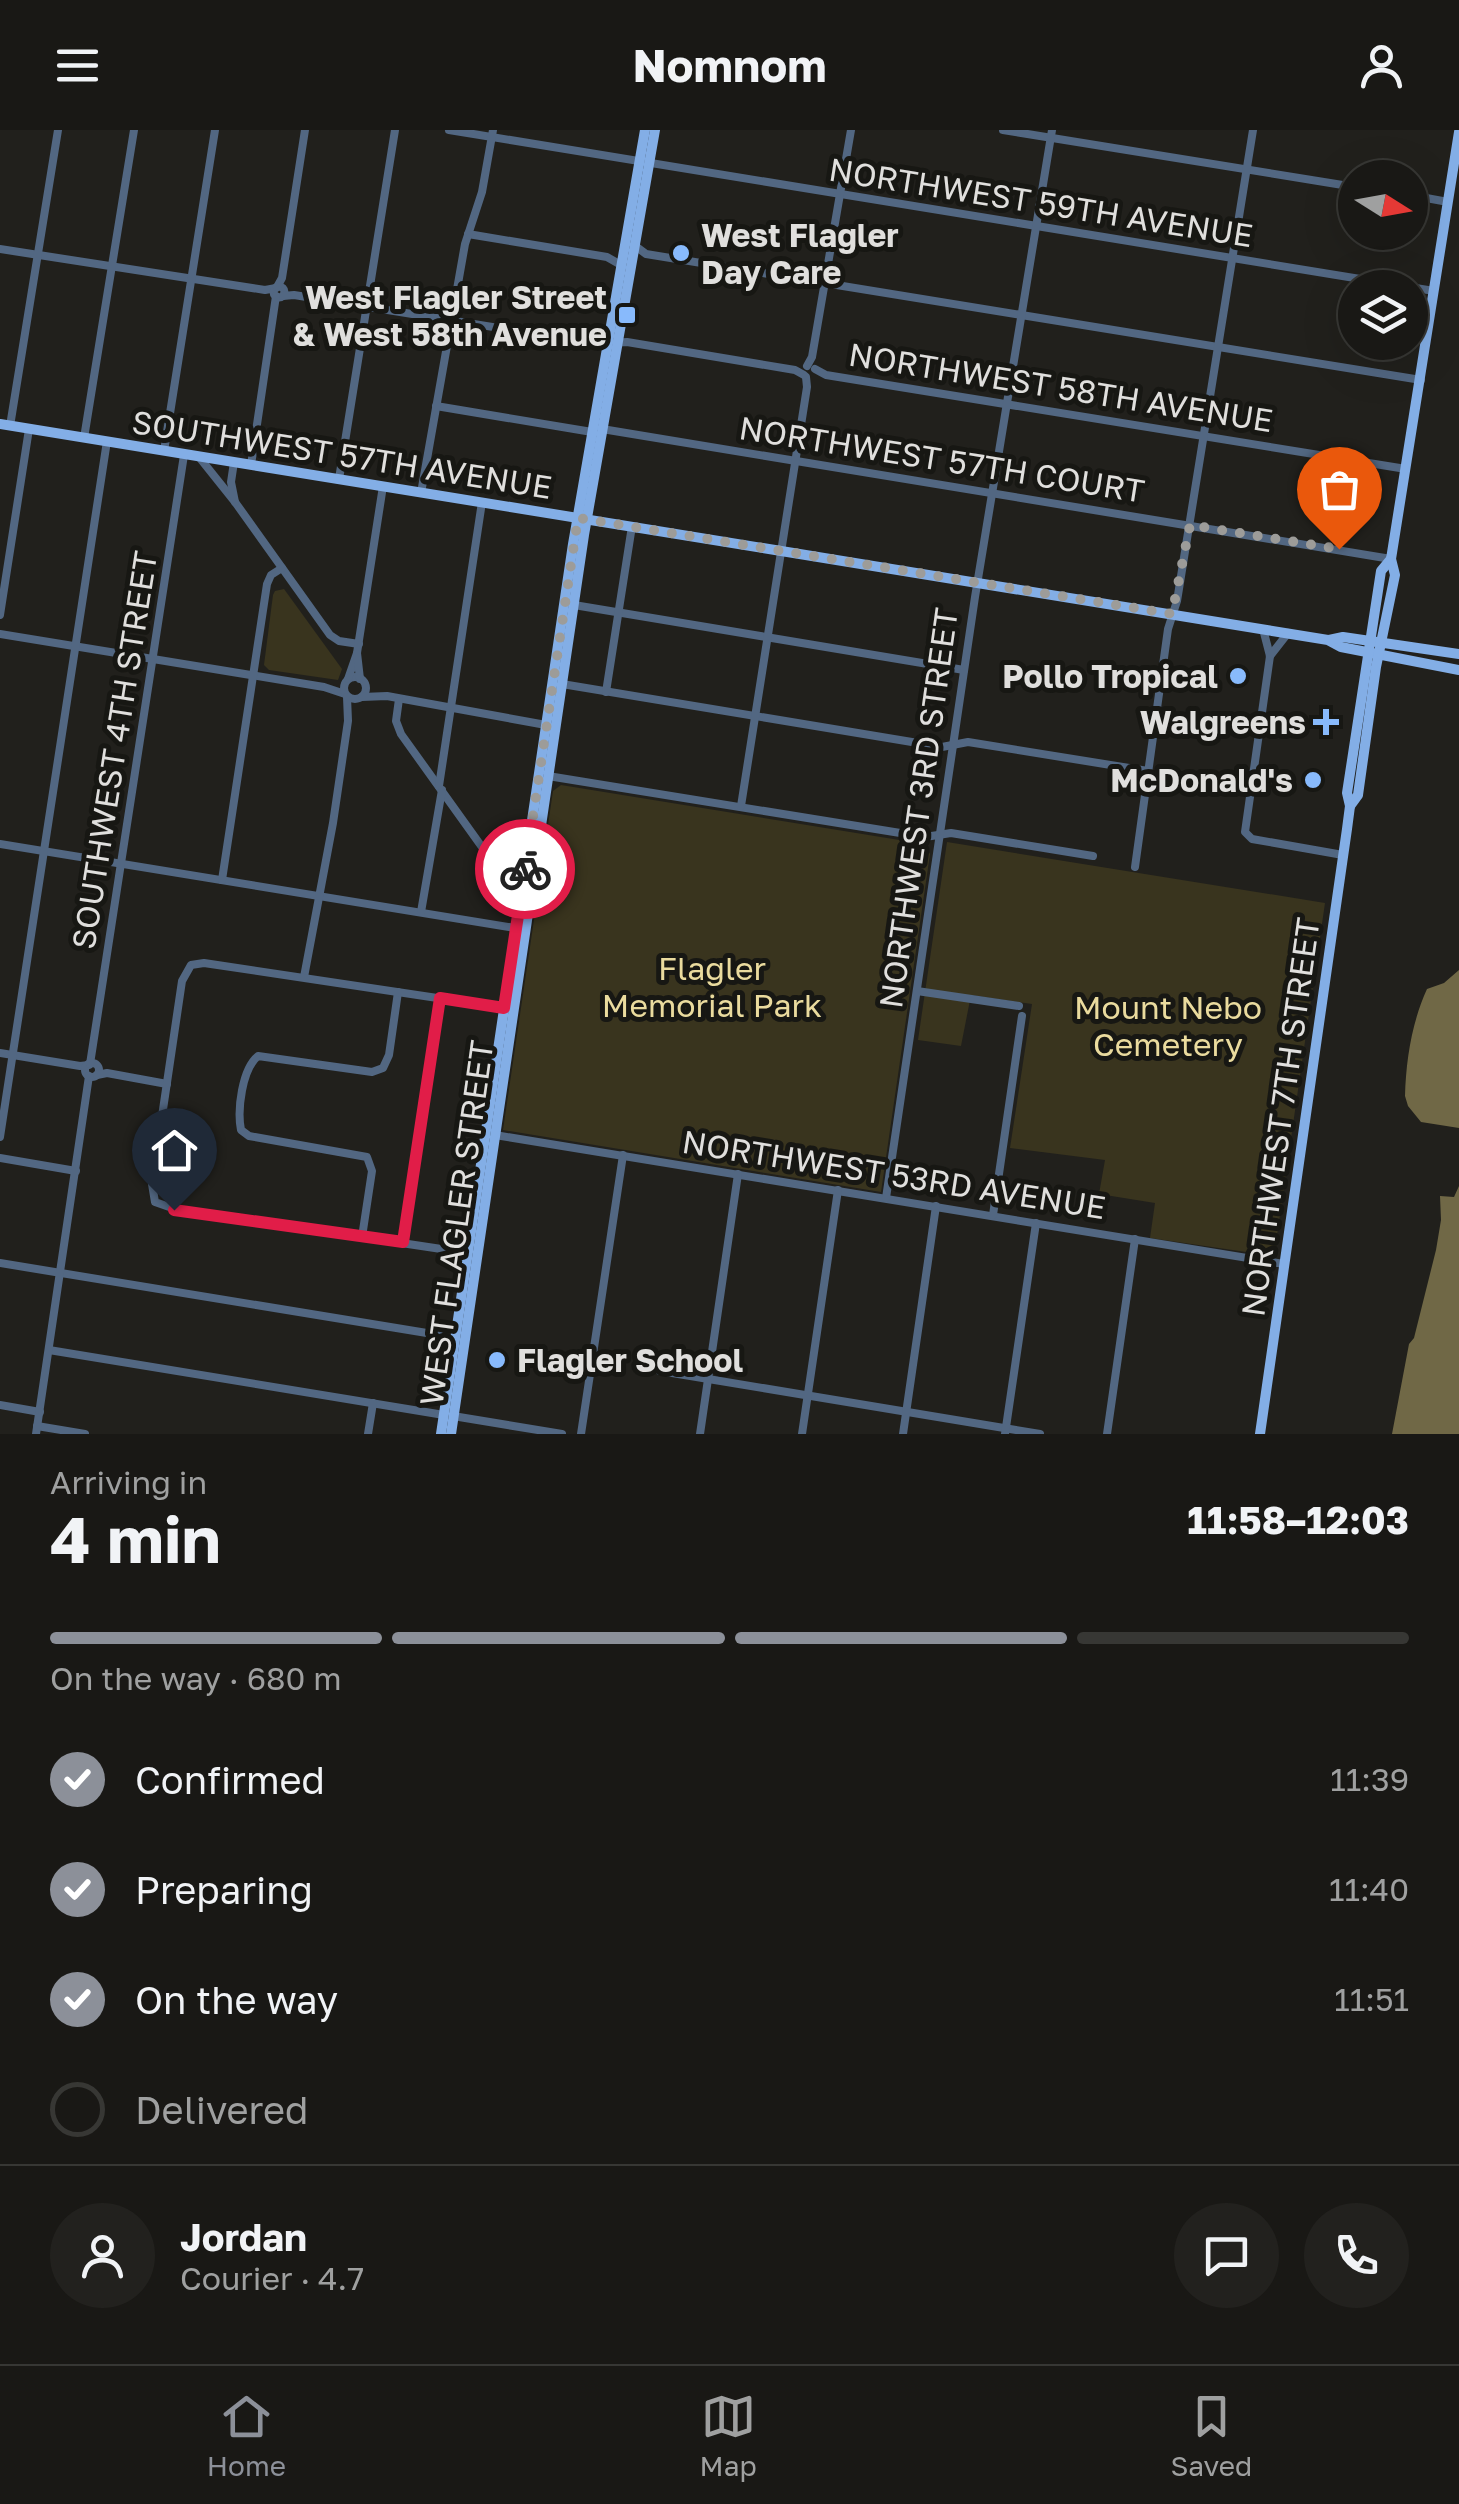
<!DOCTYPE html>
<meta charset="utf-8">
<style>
body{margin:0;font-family:"Golos Text",sans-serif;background:#22211e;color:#f1f3f6;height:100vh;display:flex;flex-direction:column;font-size:38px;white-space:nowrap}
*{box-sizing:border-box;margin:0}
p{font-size:32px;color:#9fa0a0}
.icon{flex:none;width:55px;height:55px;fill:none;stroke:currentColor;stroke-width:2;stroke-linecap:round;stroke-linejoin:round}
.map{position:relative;height:1304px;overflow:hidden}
.side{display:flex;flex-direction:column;background:#191815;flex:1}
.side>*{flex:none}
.needle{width:65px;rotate:101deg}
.tools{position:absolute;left:1338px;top:30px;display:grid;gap:20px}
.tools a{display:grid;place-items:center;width:90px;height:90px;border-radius:50%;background:#191815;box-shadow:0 10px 40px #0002,0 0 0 2px #373734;font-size:50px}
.pin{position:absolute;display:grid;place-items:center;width:85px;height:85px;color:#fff;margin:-102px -42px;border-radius:50% 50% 50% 0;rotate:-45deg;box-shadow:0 0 10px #0007}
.pin .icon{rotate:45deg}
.courier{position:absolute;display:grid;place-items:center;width:100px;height:100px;margin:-50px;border:8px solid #e11d48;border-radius:50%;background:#fff;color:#222;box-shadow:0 2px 12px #0007}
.summary em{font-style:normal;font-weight:700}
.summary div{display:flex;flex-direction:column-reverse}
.summary{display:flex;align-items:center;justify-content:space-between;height:170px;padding:0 50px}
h1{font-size:65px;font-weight:700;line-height:75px}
.bar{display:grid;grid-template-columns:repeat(4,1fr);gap:15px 10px;align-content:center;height:120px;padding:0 50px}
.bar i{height:12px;border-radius:8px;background:#373734}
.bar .selected{background:#8c9099}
.bar p{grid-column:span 4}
.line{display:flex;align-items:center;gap:25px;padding:0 50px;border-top:2px solid #373734}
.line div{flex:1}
.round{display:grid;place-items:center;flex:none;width:105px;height:105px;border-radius:52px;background:#22211e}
ol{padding:0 50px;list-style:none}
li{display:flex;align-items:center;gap:30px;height:110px}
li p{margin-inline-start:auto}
li .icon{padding:10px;border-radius:50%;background:#8c9099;color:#fff;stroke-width:4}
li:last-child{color:#9fa0a0}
li i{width:55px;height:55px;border:5px solid #373734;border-radius:50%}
header{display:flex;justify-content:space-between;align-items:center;height:130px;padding:0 50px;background:#191815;font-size:45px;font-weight:700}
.tabs{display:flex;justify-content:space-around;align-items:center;height:140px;border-top:2px solid #373734;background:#191815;font-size:28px;color:#9fa0a0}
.tabs a{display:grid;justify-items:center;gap:5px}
.tabs .selected{color:#8c9099}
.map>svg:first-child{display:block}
</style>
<header><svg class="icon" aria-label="menu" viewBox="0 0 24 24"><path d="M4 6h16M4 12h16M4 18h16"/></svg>Nomnom<svg class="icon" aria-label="person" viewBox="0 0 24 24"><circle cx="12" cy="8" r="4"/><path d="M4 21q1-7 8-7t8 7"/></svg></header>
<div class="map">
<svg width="1459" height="1304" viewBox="0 0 1459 1304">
<rect width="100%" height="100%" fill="#21201c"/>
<g fill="#39341e">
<polygon points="284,459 342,539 338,550 269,540 264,535 273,465 275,461"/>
<polygon points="561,655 924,714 930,724 881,1062 503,1000 553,661"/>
<polygon points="947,712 1325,773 1274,1126 1150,1108 1155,1073 1099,1064 1105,1030 1010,1018 1032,874 971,865 961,916 918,910"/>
</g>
<g fill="#706846">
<path d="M1459,840V998L1421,992L1408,976L1405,966C1406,929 1412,892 1427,859L1444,853Z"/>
<polygon points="1459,1056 1459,1304 1392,1304 1409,1214 1414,1208 1436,1120 1441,1090 1440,1066 1454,1067"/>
</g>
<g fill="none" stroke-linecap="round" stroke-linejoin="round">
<g stroke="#526782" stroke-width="8">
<polyline points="449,0 1434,161"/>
<polyline points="1003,0 1355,57"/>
<polyline points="1410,65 1448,72"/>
<polyline points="468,104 607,127 621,135"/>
<polyline points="634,115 646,124 1421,250"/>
<polyline points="0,119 265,160 276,158"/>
<circle cx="279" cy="162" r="5.5"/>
<polyline points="277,157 282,148 305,0"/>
<polyline points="283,166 294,165 598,214 627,212 795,240 804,245"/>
<polyline points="807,236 812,227 851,0"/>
<polyline points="815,239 826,245 1406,339"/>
<polyline points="436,276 592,302"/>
<polyline points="10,296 58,0"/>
<polyline points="602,299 1391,429"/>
<polyline points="84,308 134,0"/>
<polyline points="164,321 215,0"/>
<polyline points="199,327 235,372 330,505 339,511 359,514"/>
<polyline points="234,332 231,352 235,372"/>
<polyline points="251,335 276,166"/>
<polyline points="339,349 395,0"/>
<polyline points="421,363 465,114 482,62 493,0"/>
<polyline points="574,475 964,540"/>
<polyline points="0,485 29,299"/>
<polyline points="1263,499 1270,526 1245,702 1252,709 1343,725"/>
<polyline points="0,504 324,557 345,564"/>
<polyline points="1270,526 1288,503"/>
<circle cx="355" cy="558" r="11"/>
<polyline points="348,549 357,523"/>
<polyline points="360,549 357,523 383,356"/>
<polyline points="562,554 942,617 968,612 1148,641"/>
<polyline points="606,562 632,396"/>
<polyline points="362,567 387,566 546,595"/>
<polyline points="399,569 396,591 401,604 520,770"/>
<polyline points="548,646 925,707 951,703 1093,726"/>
<polyline points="439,656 482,372"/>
<polyline points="741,676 807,257 806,247"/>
<polyline points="0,714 521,799"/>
<polyline points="1135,737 1168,499 1177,471 1253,0"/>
<polyline points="497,738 512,742 525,737"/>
<polyline points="222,750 267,454 271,445 282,438"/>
<polyline points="421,782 442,660"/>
<polyline points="304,847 333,693 348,591 347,567"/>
<polyline points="917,861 1019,876"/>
<polyline points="0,923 80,936 89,935"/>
<circle cx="92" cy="940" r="7"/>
<polyline points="90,934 184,325"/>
<polyline points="97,945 107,943 167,954"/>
<polyline points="495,1005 1284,1134"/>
<polyline points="0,1007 107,311"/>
<polyline points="0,1028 76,1041"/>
<polyline points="886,1068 975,467 1052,0"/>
<polyline points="993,1085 1022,886"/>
<path d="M362,1107L372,1041L367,1027L249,1006L241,1000C237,980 242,939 258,926L372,942L383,938L389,925L398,862"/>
<polyline points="403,1112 441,868"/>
<polyline points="468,1123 175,1079 155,1072 152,1054 182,851 191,835 204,833 504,878"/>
<polyline points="0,1133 439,1205 454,1215"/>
<polyline points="49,1220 444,1285"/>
<polyline points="660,1241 1040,1304"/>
<polyline points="0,1275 40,1282"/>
<polyline points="453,1286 562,1304"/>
<polyline points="37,1296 85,1304"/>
<polyline points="36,1304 89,946"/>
<polyline points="368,1304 373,1273"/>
<polyline points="581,1304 623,1025"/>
<polyline points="700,1304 738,1044"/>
<polyline points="802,1304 838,1060"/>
<polyline points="903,1304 936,1076"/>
<polyline points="1005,1304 1036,1093"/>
<polyline points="1107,1304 1135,1109"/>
</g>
<g stroke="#83aee6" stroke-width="10">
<polyline points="0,294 1328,510 1341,517 1459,540"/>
<polyline points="1329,510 1343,507 1459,524"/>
<polyline points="1350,676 1358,665 1376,537 1395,445 1391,429 1459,2"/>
<polyline points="441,1304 573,414 645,0"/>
<polyline points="451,1304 584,405 655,0"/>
<polyline points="1260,1304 1347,699 1350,676 1347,663 1381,441 1391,429"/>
</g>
</g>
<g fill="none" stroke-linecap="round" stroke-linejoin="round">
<polyline stroke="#9d9c99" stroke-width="10" stroke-dasharray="0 18" points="525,739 578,388 1172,484 1190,395 1339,419"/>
<polyline stroke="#e11d48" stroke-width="12" points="174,1080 403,1112 440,868 504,878 525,739"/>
</g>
<g fill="#88bafc" stroke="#171713" stroke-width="4">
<circle cx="681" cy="123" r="10"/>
<rect x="617" y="175" width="20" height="20" rx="5"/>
<circle cx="1238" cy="546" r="10"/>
<path d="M1321 577h10v10h10v10h-10v10h-10v-10h-10v-10h10z"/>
<circle cx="1313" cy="650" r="10"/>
<circle cx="497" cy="1230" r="10"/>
</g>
<g text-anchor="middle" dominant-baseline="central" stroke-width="10" stroke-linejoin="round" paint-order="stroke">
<g font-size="32" fill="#e0dfdd" stroke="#171713">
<text transform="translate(1041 72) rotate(9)">NORTHWEST 59TH AVENUE</text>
<text transform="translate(1061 257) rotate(9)">NORTHWEST 58TH AVENUE</text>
<text transform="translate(342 324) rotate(9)">SOUTHWEST 57TH AVENUE</text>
<text transform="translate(942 329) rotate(9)">NORTHWEST 57TH COURT</text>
<text transform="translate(114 620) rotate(-81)">SOUTHWEST 4TH STREET</text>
<text transform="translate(918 678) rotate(-82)">NORTHWEST 3RD STREET</text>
<text transform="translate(1280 987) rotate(-82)">NORTHWEST 7TH STREET</text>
<text transform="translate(894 1044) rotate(9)">NORTHWEST 53RD AVENUE</text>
<text transform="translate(456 1093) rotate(-82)">WEST FLAGLER STREET</text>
</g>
<g font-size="32" font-weight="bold" fill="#e0dfdd" stroke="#171713" text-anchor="end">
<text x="701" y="105" text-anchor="start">West Flagler<tspan x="701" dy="37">Day Care</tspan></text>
<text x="607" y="167">West Flagler Street<tspan x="607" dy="37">&amp; West 58th Avenue</tspan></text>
<text x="1218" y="546">Pollo Tropical</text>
<text x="1306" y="592">Walgreens</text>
<text x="1293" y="650">McDonald's</text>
<text x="517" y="1230" text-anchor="start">Flagler School</text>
</g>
<g font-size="32" fill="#eadb9e" stroke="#171713">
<text x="712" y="838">Flagler<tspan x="712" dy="37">Memorial Park</tspan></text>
<text x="1168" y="877">Mount Nebo<tspan x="1168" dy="37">Cemetery</tspan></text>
</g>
</g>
</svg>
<div class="tools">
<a><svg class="needle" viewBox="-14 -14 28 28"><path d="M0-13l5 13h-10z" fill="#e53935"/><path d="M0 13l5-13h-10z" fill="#9fa0a0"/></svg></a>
<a><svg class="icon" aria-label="layers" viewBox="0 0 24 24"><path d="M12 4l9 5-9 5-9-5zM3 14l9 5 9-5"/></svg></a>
</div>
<div class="pin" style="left:1339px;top:419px;background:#ea580c"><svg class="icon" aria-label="bag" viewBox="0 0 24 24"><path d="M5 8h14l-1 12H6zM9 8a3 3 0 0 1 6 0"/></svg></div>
<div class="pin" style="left:174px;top:1080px;background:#1f2937"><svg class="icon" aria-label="home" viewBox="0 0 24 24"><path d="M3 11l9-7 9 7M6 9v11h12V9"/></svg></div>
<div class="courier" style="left:525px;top:739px"><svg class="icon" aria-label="bike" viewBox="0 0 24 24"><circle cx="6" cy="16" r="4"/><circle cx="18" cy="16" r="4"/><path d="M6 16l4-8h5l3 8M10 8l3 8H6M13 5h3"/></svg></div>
</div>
<section class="side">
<div class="summary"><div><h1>4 min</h1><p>Arriving in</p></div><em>11:58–12:03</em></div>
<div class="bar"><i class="selected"></i><i class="selected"></i><i class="selected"></i><i></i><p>On the way · 680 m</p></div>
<ol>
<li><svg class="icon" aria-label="check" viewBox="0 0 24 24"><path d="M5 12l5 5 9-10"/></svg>Confirmed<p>11:39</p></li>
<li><svg class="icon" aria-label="check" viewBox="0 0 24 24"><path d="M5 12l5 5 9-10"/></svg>Preparing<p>11:40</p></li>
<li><svg class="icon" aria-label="check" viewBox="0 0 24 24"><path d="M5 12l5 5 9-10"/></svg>On the way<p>11:51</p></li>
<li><i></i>Delivered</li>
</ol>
<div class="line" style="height:180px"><a class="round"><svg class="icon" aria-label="person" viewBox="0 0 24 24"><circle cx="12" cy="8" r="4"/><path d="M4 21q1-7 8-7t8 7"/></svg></a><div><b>Jordan</b><p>Courier · 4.7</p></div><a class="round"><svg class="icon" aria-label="chat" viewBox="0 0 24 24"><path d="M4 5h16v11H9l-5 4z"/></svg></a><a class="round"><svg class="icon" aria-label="phone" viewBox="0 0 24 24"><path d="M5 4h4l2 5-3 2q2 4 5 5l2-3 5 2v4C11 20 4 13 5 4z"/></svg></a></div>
</section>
<nav class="tabs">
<a class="selected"><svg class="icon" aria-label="home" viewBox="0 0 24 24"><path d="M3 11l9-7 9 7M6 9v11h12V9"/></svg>Home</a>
<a><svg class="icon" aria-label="map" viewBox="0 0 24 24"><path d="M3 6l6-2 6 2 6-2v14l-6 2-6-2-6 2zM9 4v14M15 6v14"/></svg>Map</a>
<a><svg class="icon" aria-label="saved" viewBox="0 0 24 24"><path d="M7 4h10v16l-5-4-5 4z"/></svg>Saved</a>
</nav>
